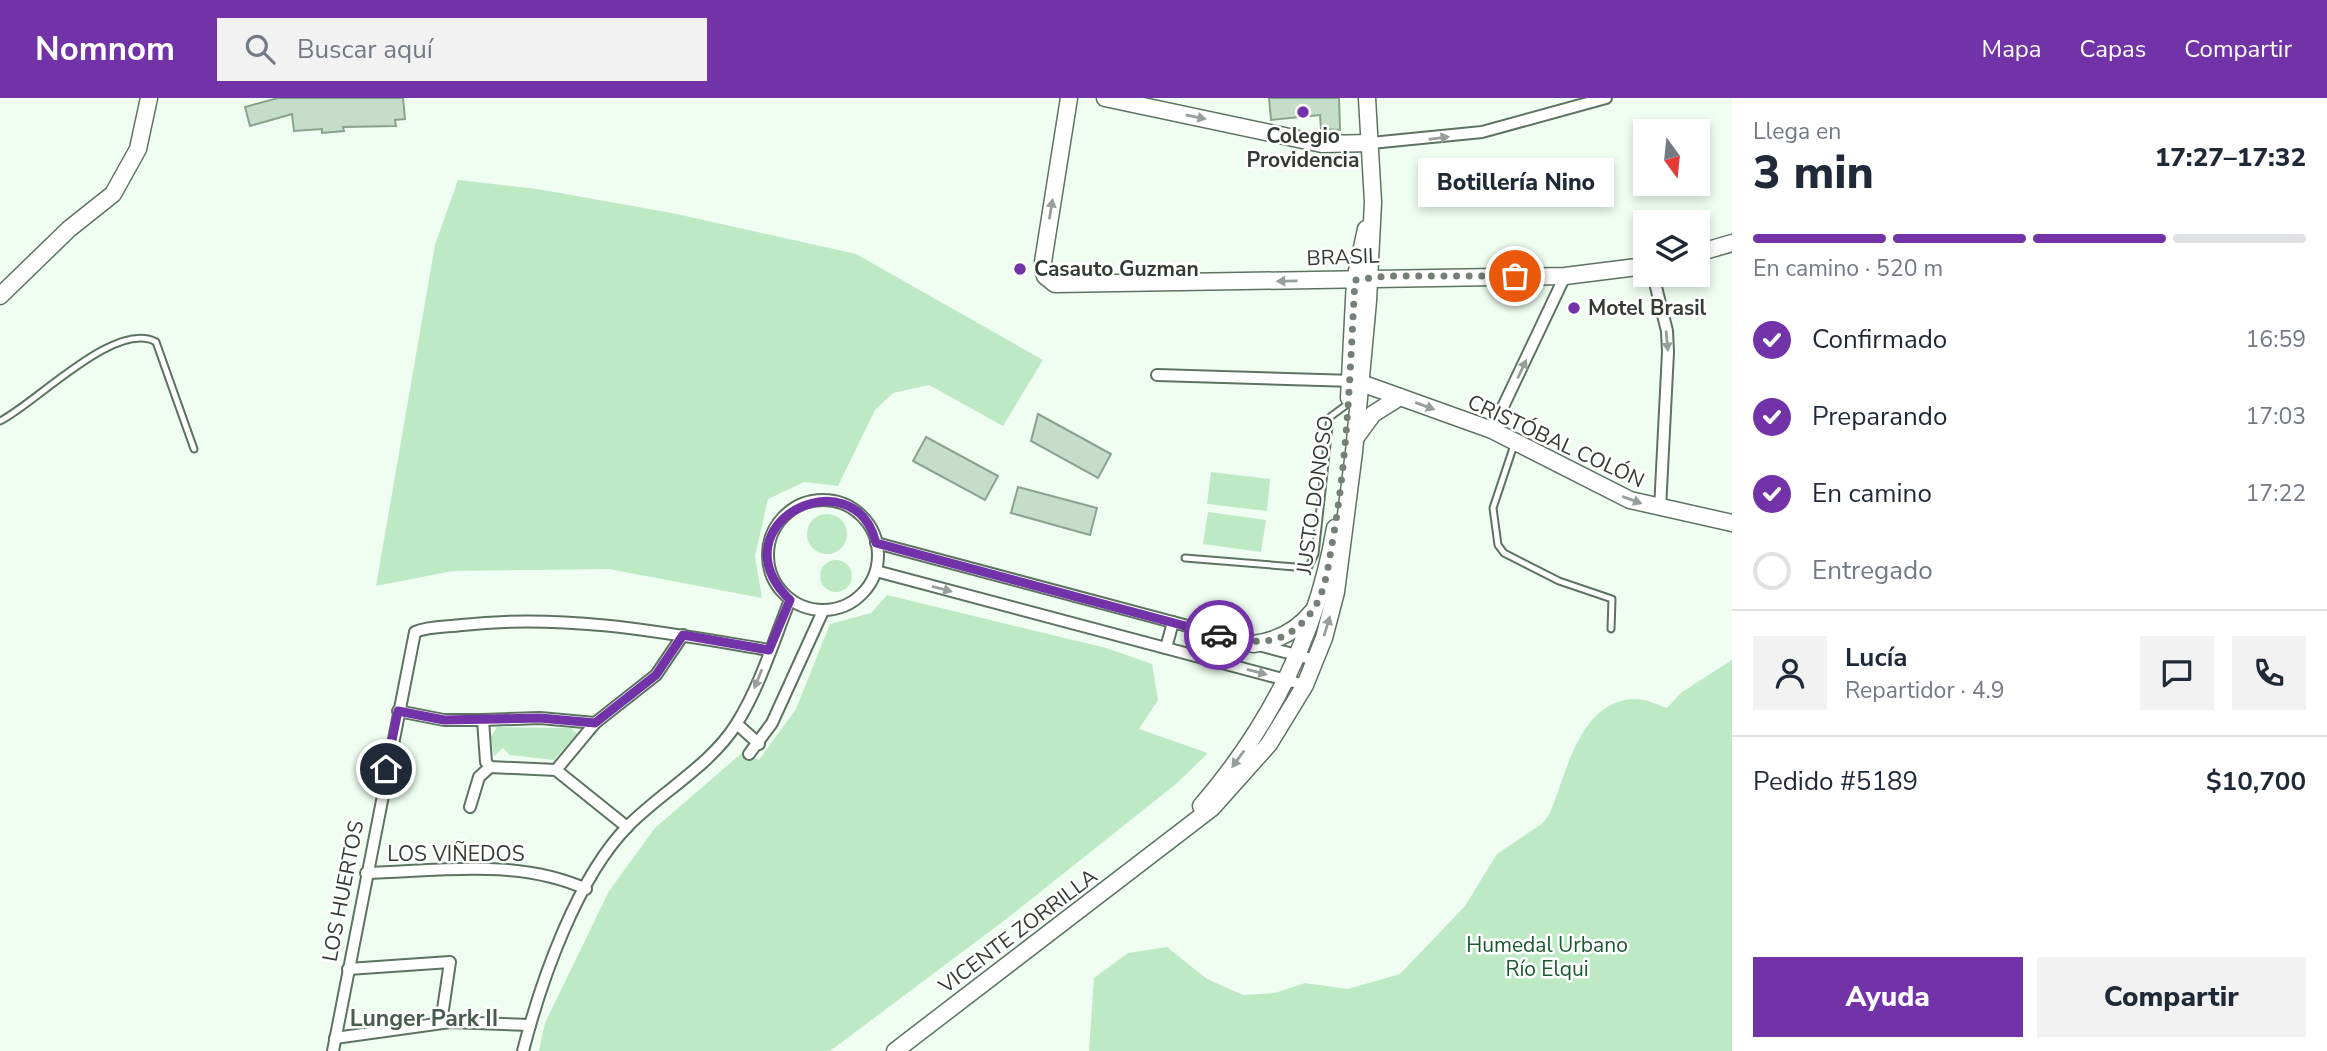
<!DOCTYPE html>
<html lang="es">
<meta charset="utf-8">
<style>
body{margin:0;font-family:"Nunito Sans",sans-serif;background:#f2f2f3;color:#1f2937;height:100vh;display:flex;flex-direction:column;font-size:26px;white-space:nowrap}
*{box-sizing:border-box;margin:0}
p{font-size:23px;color:#747a83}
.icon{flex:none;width:38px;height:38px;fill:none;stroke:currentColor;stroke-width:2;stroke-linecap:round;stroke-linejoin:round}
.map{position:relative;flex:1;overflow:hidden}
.drawer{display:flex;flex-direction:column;background:#fff;width:595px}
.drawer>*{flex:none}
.needle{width:46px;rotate:165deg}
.buttons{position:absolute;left:1633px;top:21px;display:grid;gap:14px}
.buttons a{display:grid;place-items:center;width:77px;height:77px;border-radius:0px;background:#fff;box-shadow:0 4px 10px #0003;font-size:35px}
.pin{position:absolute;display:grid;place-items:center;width:60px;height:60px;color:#fff;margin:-30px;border:4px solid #fff;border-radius:50%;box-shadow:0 2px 7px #0007}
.courier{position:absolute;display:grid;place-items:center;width:70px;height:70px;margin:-35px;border:5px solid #7333a8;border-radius:50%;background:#fff;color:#222;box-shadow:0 2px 9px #0007}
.bubble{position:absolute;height:49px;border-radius:0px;background:#fff;box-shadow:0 4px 10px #0003;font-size:23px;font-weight:800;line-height:49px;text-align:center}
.summary em{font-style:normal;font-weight:800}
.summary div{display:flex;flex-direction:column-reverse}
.summary{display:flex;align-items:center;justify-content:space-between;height:119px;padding:0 21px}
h1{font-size:46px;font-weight:800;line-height:52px}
.bar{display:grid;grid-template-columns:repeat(4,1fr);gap:10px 7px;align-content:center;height:84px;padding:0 21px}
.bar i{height:9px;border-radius:5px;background:#e0e1e3}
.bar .selected{background:#7333a8}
.bar p{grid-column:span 4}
.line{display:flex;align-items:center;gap:18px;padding:0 21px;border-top:2px solid #e0e1e3}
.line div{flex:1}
.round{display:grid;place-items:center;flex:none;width:74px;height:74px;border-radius:0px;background:#f2f2f3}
ol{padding:0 21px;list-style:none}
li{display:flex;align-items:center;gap:21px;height:77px}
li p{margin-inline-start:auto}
li .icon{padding:7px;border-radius:50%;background:#7333a8;color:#fff;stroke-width:4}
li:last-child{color:#747a83}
li i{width:38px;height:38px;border:4px solid #e0e1e3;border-radius:50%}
.button{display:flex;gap:14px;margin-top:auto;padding:14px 21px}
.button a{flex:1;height:80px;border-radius:0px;background:#7333a8;color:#fff;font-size:28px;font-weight:800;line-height:80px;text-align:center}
.button a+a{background:#f2f2f3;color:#1f2937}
header{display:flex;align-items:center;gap:42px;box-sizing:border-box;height:98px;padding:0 35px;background:#7333a8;color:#fff}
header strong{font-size:33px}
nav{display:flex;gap:38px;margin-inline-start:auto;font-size:24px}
.search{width:490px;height:63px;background:#f2f2f3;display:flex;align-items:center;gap:18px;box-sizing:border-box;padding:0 24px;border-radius:0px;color:#747a83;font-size:26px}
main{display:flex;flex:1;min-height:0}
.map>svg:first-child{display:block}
</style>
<header>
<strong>Nomnom</strong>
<div class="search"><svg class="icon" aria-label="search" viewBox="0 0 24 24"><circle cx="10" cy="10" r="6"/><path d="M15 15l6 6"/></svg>Buscar aquí</div>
<nav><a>Mapa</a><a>Capas</a><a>Compartir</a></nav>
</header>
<main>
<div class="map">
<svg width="1732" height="953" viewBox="0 0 1732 953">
<rect width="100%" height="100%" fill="#effef1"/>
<g fill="#bdeac5">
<polygon points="458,82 537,91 672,115 856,156 1043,262 1003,328 929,287 893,295 875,312 838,388 804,384 768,401 755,458 762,500 609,471 452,473 376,488 435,147"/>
<polygon points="1211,374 1270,381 1267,413 1207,406"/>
<polygon points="1208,414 1266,422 1261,454 1203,446"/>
<circle cx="827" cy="436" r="20"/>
<circle cx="836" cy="478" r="16"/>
<polygon points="887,497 1106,550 1152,566 1158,602 1139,631 1208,655 1176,686 1005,822 830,953 539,953 545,925 609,793 655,730 743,654 759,662 796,611 830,526 871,515"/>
<path d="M1732,562V953H1089L1094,880L1128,855L1167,849L1207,881L1243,897L1275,895L1305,885L1348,891L1400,876L1465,808L1497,756L1543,725L1550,715C1567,674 1580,601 1636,601C1646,601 1658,607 1667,610L1682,594Z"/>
<polygon points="497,629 571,630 577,636 554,662 510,657 503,650 494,658 491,639"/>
</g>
<g fill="#c5dec9" stroke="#8aa28e" stroke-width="2">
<polygon points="278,0 403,0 405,21 395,22 396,28 343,29 344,33 322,35 322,31 294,33 292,16 250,28 245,9"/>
<polygon points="1269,0 1339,0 1340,32 1321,31 1320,17 1271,22"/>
<polygon points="1038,316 1111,356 1098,380 1031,343"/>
<polygon points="926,339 998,378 985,402 913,363"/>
<polygon points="1018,389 1097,410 1090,437 1011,415"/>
</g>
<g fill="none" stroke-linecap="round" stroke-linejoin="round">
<g stroke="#5d7361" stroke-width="9">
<g id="lane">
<path d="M0,323C35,306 116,221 156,244L194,351"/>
<polyline points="1514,347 1493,410 1498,447 1504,455 1559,483 1612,501 1611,531"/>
<polyline points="1185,460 1308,470 1315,456 1330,319 1349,305"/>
</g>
</g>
<g stroke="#5d7361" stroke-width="14">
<g id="street">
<polyline points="1371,45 1482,34 1606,0"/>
<polyline points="1653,177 1667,233 1668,254 1660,411"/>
<polyline points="1157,277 1354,283"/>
<polyline points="1492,332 1565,178"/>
<circle cx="823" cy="457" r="55"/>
<polyline points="876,445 1315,562"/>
<polyline points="876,473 1305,587"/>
<polyline points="1166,550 1173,524"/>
<polyline points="398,613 444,622 483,622 486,664 490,669 556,672 627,729"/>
<polyline points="483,622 540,620 595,625"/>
<polyline points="737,626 759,646"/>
<polyline points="749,656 772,625 823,513"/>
<polyline points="556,672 595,625 656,577 683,537"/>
<polyline points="470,709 479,679 490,669"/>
<path d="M366,775C438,773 518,760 586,791"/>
<polyline points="348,871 450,864 441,925"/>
<polyline points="335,940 450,924 530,927"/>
<path d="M333,953L415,534C429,528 447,529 462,527C565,515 668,535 769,552"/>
<path d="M523,953C541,883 577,779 629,727C663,693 712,666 737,625C760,588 774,542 790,502"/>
</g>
</g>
<g stroke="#5d7361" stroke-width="19">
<g id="secondary">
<polyline points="1069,0 1043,164 1045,178 1055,186 1565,178 1645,168"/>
<polyline points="1105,0 1322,46 1371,45"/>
<polyline points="1698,155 1732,145"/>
<polyline points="0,198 69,131 113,96 138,51 149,0"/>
<polyline points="1361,285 1492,332 1630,402 1732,425"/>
<polyline points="1349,300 1355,182 1366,131"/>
<polyline points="1357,338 1373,316 1400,299"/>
<path d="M1253,546C1278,543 1298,532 1313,513"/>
<path d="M1201,708C1271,627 1317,535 1335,430"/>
<polyline points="895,953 1212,710 1269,646 1305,587 1324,540 1336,494 1354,354 1368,203 1373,104 1367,0"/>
</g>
</g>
<use href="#lane" stroke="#fff" stroke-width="5"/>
<use href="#street" stroke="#fff" stroke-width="10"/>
<use href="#secondary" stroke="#fff" stroke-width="16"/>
</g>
<defs><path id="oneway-solid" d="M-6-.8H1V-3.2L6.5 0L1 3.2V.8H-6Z" transform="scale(1.75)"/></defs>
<g fill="#989e9a">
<use href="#oneway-solid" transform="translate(1196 19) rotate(12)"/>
<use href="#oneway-solid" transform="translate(1439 40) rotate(-7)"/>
<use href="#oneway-solid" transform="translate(1051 111) rotate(-81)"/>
<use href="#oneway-solid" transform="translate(1287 183) rotate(179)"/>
<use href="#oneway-solid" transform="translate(1667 243) rotate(85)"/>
<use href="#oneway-solid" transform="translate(1522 271) rotate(-65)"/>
<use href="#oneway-solid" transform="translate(1425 308) rotate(20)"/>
<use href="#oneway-solid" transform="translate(1632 402) rotate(20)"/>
<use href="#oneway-solid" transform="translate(942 491) rotate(15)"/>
<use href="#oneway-solid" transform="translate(1327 528) rotate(-73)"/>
<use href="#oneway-solid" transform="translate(1257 574) rotate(15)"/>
<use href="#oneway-solid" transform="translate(758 581) rotate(112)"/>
<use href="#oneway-solid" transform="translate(1238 661) rotate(126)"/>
</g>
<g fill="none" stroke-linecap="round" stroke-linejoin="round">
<path stroke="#748076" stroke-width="7" stroke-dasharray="0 12.6" d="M1219,537C1256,546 1283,550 1310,516C1325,498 1328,469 1332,446C1348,359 1350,270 1355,182L1388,178H1515"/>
<path stroke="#7333a8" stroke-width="9" d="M386,671L398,613L444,622L540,620L595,625L656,577L683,537L769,552L790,502C713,426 854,356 876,445L1219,537"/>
</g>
<g fill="#7333a8" stroke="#fff" stroke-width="2.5">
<circle cx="1303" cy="14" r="7"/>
<circle cx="1020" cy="171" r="7"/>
<circle cx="1574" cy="210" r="7"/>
</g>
<g text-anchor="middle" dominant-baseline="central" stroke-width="5" stroke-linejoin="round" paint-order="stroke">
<g font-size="21" font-weight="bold" fill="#323c34" stroke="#fff" text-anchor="start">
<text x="1303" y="38" text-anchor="middle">Colegio<tspan x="1303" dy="24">Providencia</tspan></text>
<text x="1034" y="171">Casauto Guzman</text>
<text x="1588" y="210">Motel Brasil</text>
</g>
<g font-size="21" fill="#323c34" stroke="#fff">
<text transform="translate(1343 159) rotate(-2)">BRASIL</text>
<text transform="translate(1556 343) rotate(25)">CRISTÓBAL COLÓN</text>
<text transform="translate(1315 397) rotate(-82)">JUSTO DONOSO</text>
<text x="456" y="756">LOS VIÑEDOS</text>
<text transform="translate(343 793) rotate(-79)">LOS HUERTOS</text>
<text transform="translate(1018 833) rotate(-37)">VICENTE ZORRILLA</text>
</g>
<g font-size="21" fill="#185a2e" stroke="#fff">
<text x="1547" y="847">Humedal Urbano<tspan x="1547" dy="24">Río Elqui</tspan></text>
</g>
<g font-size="23" font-weight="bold" fill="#475c4b" stroke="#fff">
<text x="424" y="920">Lunger Park II</text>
</g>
</g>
</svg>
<div class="buttons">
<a><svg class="needle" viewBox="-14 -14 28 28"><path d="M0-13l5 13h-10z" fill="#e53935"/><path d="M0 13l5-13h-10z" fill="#747a83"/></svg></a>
<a><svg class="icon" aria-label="layers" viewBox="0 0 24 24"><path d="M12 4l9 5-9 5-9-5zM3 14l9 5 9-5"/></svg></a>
</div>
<div class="pin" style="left:1515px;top:178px;background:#ea580c"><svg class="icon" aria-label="bag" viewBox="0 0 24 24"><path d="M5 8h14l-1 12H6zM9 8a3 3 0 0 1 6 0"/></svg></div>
<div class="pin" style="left:386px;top:671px;background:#1f2937"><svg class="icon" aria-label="home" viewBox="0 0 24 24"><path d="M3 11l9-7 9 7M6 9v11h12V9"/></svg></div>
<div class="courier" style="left:1219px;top:537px"><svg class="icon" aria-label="car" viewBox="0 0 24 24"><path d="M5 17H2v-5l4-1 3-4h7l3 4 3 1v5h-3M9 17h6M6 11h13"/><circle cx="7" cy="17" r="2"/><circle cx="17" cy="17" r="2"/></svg></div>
<div class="bubble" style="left:1418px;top:60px;width:196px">Botillería Nino</div>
</div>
<section class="drawer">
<div class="summary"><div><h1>3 min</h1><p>Llega en</p></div><em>17:27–17:32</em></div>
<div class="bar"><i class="selected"></i><i class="selected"></i><i class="selected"></i><i></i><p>En camino · 520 m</p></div>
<ol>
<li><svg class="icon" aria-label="check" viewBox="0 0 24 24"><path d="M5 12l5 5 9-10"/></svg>Confirmado<p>16:59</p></li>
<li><svg class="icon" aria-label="check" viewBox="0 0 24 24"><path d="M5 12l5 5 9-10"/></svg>Preparando<p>17:03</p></li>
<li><svg class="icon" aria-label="check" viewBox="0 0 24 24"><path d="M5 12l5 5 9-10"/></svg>En camino<p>17:22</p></li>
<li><i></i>Entregado</li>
</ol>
<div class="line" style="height:126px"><a class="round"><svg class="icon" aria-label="person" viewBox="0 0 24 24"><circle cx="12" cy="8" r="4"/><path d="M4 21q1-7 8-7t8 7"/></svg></a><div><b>Lucía</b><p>Repartidor · 4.9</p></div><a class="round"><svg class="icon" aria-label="chat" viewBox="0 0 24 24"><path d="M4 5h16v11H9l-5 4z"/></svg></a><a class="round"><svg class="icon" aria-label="phone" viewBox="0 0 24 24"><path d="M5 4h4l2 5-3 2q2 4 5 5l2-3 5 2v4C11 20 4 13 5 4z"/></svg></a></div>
<div class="line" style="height:91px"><div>Pedido #5189</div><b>$10,700</b></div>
<div class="button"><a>Ayuda</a><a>Compartir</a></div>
</section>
</main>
